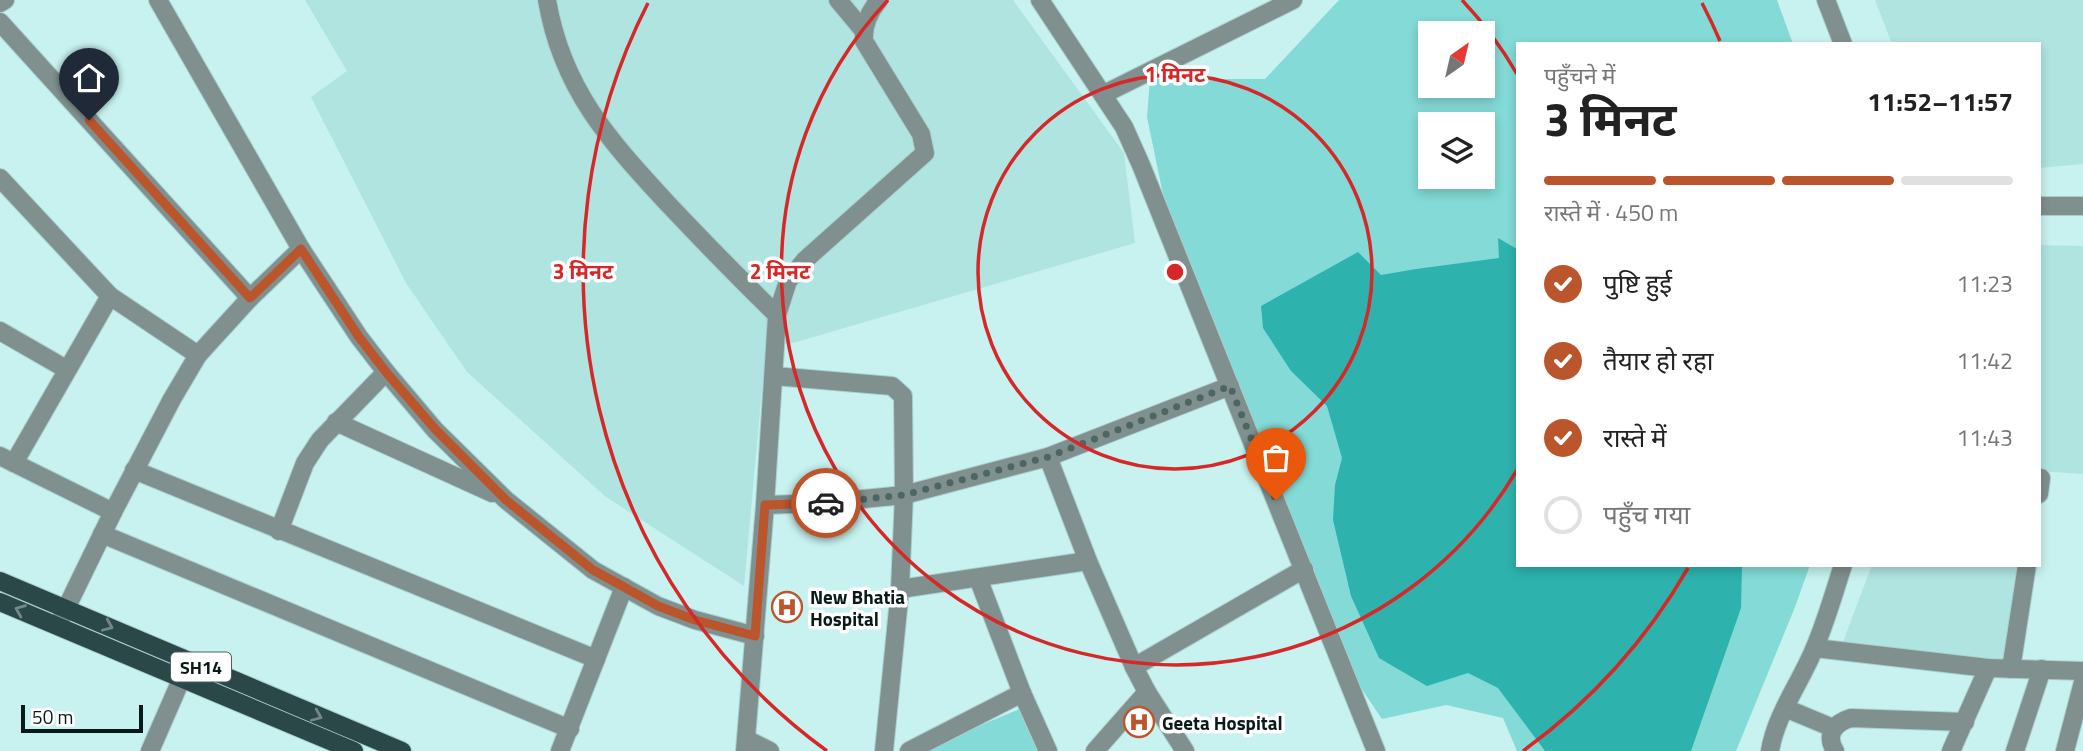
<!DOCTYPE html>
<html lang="hi">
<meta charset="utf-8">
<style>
body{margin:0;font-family:"Titillium Web","Noto Sans Devanagari",sans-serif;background:#f6f6f6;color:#222;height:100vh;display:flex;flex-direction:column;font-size:26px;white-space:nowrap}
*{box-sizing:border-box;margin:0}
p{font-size:23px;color:#767676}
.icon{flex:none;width:38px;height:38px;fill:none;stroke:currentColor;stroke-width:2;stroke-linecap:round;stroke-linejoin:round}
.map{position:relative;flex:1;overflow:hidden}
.sheet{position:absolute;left:1516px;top:42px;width:525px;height:525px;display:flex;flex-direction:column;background:#fff;border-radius:0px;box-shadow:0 4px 10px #0003}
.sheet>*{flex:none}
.needle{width:46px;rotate:34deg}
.tools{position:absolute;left:1418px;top:21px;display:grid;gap:14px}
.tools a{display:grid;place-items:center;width:77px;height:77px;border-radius:0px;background:#fff;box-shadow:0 4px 10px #0003;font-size:35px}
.scale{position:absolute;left:21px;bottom:18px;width:122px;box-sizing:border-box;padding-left:7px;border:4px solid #091a19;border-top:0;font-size:19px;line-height:24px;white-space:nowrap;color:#091a19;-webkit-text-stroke:5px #fff;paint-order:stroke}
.pin{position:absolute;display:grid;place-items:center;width:60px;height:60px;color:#fff;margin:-72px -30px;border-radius:50% 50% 50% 0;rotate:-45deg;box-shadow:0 0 7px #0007}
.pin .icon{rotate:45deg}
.courier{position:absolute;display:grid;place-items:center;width:70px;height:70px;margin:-35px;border:5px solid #bb552b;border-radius:50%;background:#fff;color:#222;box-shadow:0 2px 9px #0007}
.headline em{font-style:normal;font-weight:700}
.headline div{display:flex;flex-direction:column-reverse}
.headline{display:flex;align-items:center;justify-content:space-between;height:119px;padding:0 28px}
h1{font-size:46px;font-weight:700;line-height:52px}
.bar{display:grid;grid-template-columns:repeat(4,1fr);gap:10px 7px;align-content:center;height:84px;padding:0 28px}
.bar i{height:9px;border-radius:5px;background:#e0e0e0}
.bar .current{background:#bb552b}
.bar p{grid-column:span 4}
ol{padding:0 28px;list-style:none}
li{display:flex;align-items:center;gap:21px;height:77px}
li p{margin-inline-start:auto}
li .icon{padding:7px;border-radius:50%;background:#bb552b;color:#fff;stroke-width:4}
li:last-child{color:#767676}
li i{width:38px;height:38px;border:4px solid #e0e0e0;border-radius:50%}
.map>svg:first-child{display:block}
</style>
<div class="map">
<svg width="2083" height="751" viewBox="0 0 2083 751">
<rect width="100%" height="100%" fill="#c7f2ef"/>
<g fill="#b0e4e1">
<polygon points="305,0 1013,0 1124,153 1135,243 793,343 766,346 744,586 606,497 467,372 406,283 311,97 347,71"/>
<polygon points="1875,0 2083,0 2083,164 2039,168 2039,44 1892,44"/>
<polygon points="2039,245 2083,246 2083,474 2039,471"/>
<polygon points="1872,565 2020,565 2003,666 1838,655"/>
</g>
<g fill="#83dad6" fill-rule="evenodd">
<path d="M1339,0H1777L1793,44H1517V565H1810L1795,607L1736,751H1517L1503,718L1446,705L1382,719L1357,682L1163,194L1147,117L1150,79H1265ZM1430,33H1482V86H1430ZM1430,124H1482V177H1430Z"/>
<polygon points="1022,708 1044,751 918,751"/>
</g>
<polygon fill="#2eb2ad" points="1498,238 1517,249 1517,565 1742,565 1741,608 1691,751 1545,751 1498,688 1468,673 1427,686 1379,658 1351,596 1333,520 1335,485 1342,458 1327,406 1291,371 1263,328 1261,306 1358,252 1381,275 1416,269 1499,258"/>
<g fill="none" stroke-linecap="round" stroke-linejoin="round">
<g stroke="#a9cfcd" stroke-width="20">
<g id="minor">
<polyline points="158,0 301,249 359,337 386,372 435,430 506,500 593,570 658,606 695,620 755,636"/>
<path d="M547,0C562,89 609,140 668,204C704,242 740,279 777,315"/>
<polyline points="838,0 863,30"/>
<polyline points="1040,0 1124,127 1141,165 1376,751"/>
<polyline points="1826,0 1843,44"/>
<polyline points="0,3 5,0"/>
<polyline points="0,22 250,298"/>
<polyline points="1104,94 1293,0"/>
<polyline points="0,178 110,296 198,355"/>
<polyline points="2039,206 2083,206"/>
<polyline points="0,331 66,369"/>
<polyline points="774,376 892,386 903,396 904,495 900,589 884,751"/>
<polyline points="336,422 492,493"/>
<polyline points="0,456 113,512"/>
<polyline points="1048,457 1088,561 1134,667 1147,692 1185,751"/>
<polyline points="14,463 110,296"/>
<polyline points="134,470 596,659"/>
<polyline points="2039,494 2041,478"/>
<polyline points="765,505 823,503 904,495 1048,457 1230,386"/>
<polyline points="279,531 305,463 320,440 386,372"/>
<polyline points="102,534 570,729"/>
<polyline points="978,578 1022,693 1048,751"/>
<polyline points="900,589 1088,561"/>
<polyline points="59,623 113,512 172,399 198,355 250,298 301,249"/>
<polyline points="1815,648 1988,668 2083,671"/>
<polyline points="1134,667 1304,569"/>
<polyline points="2011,669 2027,565"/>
<polyline points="1785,708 1833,728"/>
<polyline points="746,739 770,751"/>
<polyline points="150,751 188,664"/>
<polyline points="560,751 624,587"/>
<path d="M745,751L765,505L777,315L788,281L805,260L925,153L921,134L864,41C863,26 869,12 879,0"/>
<polyline points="909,751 1022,693"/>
<polyline points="1095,751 1147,692"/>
<path d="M1770,751C1776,714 1801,682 1815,647C1826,621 1834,593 1843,565"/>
<path d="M1835,751C1825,735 1834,723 1851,718L1965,722"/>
<polyline points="1951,751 1988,668"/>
<polyline points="2015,751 2042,669"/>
<polyline points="2065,751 2083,682"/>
</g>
</g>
<g stroke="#a9cfcd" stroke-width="20">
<g id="major">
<polyline points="0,581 402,751"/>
<polyline points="0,602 354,751"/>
</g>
</g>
<use href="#minor" stroke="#7f908e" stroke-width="18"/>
<use href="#major" stroke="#294847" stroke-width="18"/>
</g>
<defs><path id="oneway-chevron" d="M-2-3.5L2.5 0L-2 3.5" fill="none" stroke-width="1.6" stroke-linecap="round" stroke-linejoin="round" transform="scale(1.75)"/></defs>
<g stroke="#748887">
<use href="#oneway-chevron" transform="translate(20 610) rotate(-158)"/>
<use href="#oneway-chevron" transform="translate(108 626) rotate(23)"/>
<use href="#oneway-chevron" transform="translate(317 716) rotate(23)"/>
</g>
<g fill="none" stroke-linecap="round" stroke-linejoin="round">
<polyline stroke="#4c6664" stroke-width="7" stroke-dasharray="0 12.6" points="826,503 904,495 1048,457 1230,386 1276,500"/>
<polyline stroke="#bb552b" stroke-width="9" points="89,120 250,298 301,249 359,337 386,372 435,429 506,500 593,570 624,587 658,606 695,620 755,636 765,505 826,503"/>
</g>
<g fill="none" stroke="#d62828" stroke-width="3.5">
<circle cx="1175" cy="272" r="197"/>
<path d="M1517 470A395 395 0 1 1 888 0M1462 0A395 395 0 0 1 1517 74"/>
<path d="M1688 568A592 592 0 0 1 1523 751M827 751A592 592 0 0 1 648 3M1702 3A592 592 0 0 1 1720 41"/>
</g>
<defs>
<g id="hospital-ring" transform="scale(1.575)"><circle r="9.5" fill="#fff" stroke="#bb552b" stroke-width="1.5"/><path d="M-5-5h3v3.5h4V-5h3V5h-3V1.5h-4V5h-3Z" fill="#bb552b"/></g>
</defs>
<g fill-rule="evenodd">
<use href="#hospital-ring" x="787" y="607"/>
<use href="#hospital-ring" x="1139" y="722"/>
</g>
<g text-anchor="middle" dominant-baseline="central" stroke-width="7" stroke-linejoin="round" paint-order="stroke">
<rect fill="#fff" stroke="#535f5e" stroke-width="2" x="171" y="652.5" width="60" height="29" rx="5"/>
<g font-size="18" font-weight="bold" fill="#091a19">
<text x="201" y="667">SH14</text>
</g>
<g font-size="19" font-weight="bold" fill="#091a19" stroke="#fff" text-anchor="start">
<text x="810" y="596">New Bhatia<tspan x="810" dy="22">Hospital</tspan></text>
<text x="1162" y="722">Geeta Hospital</text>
</g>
</g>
<circle cx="1175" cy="272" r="10" fill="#d62828" stroke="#fff" stroke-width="3.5"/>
<g font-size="21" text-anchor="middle" font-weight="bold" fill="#d62828" stroke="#fff" stroke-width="7" stroke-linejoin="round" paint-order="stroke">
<text x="1175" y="82">1 मिनट</text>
<text x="583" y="279">3 मिनट</text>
<text x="780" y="279">2 मिनट</text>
</g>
</svg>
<div class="tools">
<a><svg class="needle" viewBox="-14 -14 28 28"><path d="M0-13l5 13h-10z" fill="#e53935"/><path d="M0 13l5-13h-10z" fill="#767676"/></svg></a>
<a><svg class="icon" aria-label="layers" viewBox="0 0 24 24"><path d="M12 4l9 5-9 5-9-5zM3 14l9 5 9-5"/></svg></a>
</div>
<div class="scale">50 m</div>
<div class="pin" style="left:1276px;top:500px;background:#ea580c"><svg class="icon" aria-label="bag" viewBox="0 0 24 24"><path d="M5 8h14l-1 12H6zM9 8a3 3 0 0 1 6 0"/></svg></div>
<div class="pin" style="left:89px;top:120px;background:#1f2937"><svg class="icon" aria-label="home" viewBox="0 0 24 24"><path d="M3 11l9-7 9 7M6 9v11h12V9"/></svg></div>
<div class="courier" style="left:826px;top:503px"><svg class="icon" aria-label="car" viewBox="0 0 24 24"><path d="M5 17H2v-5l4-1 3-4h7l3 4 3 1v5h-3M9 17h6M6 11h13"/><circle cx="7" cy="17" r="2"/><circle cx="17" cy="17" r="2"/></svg></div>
<section class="sheet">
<div class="headline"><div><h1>3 मिनट</h1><p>पहुँचने में</p></div><em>11:52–11:57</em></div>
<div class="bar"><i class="current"></i><i class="current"></i><i class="current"></i><i></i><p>रास्ते में · 450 m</p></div>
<ol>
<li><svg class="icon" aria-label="check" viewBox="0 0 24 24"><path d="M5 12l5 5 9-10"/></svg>पुष्टि हुई<p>11:23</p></li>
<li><svg class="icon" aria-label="check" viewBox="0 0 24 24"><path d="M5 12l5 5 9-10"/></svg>तैयार हो रहा<p>11:42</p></li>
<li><svg class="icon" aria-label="check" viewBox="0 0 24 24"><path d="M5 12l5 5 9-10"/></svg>रास्ते में<p>11:43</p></li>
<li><i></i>पहुँच गया</li>
</ol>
</section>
</div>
